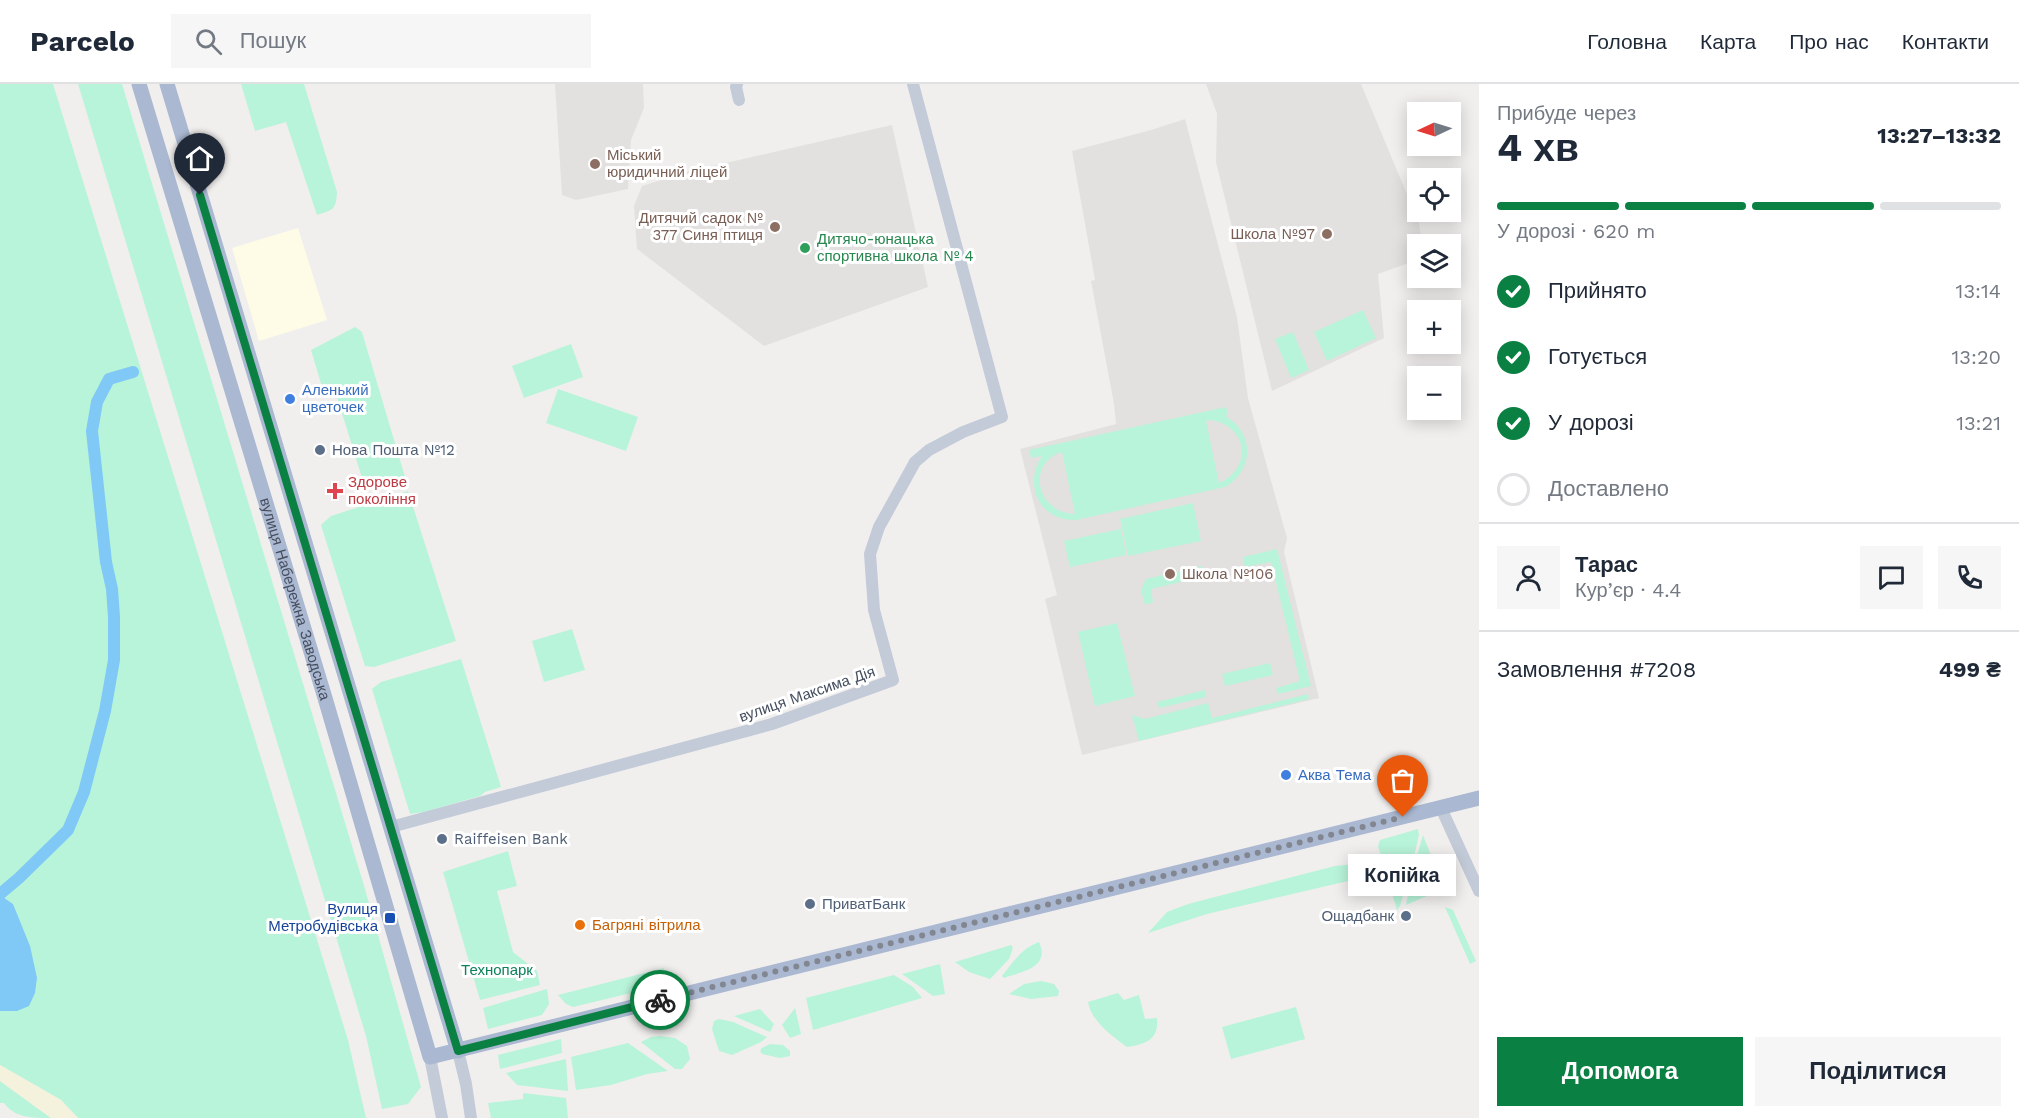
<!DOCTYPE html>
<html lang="uk">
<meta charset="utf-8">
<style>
body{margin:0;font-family:"Work Sans",sans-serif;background:#f6f6f7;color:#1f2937;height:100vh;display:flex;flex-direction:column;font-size:22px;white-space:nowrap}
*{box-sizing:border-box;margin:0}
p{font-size:20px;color:#747a83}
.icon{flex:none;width:33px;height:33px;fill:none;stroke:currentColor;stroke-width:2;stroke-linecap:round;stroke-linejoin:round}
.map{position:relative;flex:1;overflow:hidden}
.side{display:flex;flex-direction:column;background:#fff;width:540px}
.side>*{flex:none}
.needle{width:39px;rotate:266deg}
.controls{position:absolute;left:1407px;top:18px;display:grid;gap:12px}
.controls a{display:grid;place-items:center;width:54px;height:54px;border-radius:0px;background:#fff;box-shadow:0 3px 15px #0003;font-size:30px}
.pin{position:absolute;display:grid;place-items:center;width:51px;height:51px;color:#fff;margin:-62px -26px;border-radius:50% 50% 50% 0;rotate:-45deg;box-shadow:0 0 6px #0007}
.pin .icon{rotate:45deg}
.courier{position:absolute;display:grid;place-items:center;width:60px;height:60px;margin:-30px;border:4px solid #0b8043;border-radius:50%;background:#fff;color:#222;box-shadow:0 2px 8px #0007}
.bubble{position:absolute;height:42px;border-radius:0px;background:#fff;box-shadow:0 3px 15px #0003;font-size:20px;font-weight:700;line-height:42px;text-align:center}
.summary em{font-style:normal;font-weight:700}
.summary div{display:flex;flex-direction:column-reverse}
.summary{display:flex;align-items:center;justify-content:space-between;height:102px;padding:0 18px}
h1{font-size:39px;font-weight:700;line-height:45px}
.bar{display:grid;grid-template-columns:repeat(4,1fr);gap:9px 6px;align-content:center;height:72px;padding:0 18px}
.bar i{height:8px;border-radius:4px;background:#e0e1e3}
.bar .active{background:#0b8043}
.bar p{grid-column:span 4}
.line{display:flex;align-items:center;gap:15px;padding:0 18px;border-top:2px solid #e0e1e3}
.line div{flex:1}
.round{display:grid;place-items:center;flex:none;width:63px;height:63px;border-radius:0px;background:#f6f6f7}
ol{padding:0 18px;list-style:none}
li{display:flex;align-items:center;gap:18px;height:66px}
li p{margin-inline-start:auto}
li .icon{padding:6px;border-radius:50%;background:#0b8043;color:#fff;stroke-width:4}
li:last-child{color:#747a83}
li i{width:33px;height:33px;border:3px solid #e0e1e3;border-radius:50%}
.button{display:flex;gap:12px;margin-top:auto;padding:12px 18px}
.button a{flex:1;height:69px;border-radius:0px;background:#0b8043;color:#fff;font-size:24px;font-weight:700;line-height:69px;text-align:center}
.button a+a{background:#f6f6f7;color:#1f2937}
header{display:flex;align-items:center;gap:36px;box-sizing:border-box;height:84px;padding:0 30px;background:#fff;border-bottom:2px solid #e0e1e3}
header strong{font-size:28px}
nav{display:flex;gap:33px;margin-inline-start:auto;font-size:21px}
.search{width:420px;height:54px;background:#f6f6f7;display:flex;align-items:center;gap:15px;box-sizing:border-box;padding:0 21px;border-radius:0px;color:#747a83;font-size:22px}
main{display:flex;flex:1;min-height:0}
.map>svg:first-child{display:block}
</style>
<header>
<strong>Parcelo</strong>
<div class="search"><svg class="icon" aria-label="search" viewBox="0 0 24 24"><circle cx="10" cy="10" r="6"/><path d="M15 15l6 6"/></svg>Пошук</div>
<nav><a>Головна</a><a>Карта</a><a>Про нас</a><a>Контакти</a></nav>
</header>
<main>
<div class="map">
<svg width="1479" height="1034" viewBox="0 0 1479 1034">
<rect width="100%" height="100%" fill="#f1efee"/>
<polygon fill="#fefbe6" points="298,144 327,236 259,257 232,164"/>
<g fill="#e3e0e0">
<polygon points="555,0 643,0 644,24 631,56 628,105 576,116 562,111"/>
<polygon points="1206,0 1361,0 1419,139 1422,160 1418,160 1417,176 1378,190 1384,254 1272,307 1216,78 1217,30"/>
<polygon points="1185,35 1237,233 1248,314 1287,454 1284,468 1319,614 1082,671 1045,515 1057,511 1020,365 1116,340 1114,320 1091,197 1095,196 1072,67 1151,46"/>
<polygon points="892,41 928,203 764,262 637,165 634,122 642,102 686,88"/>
</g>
<g fill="#b8f4d9" fill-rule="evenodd">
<polygon points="0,0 53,0 348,956 366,1034 78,1034 61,1016 0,981 0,927 6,927 13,820 0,811"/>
<polygon points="78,0 122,0 365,805 421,1003 408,1020 382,1025 366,952"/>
<path d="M241,0H304L337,108C336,126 333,126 317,131L286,38L255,47Z"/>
<polygon points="1363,226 1376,254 1327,277 1314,248"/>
<polygon points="355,243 362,248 405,393 366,407 337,313 324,310 311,266"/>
<polygon points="1293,248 1309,286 1291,294 1275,255"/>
<polygon points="571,260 583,293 524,314 512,282"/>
<polygon points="558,305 638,333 626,367 546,339"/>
<path d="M1226,323L1228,331L1225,332C1255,348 1254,387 1225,403L1076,436C1039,437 1023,401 1042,372L1031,374L1029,366ZM1211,336C1248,342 1253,384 1219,399L1206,337ZM1062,368L1075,430C1036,429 1026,379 1062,368Z"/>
<polygon points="408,407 456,557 374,583 365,582 321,441 331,432"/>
<polygon points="1193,419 1201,457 1128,472 1120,435"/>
<polygon points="1121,445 1126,471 1070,483 1064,457"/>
<polygon points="1277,465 1311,602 1278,610 1276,604 1300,597 1271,478 1245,483 1243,473"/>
<polygon points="1202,482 1205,492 1151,505 1153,518 1145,521 1141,506 1146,495"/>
<polygon points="1117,539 1135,612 1095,622 1078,548"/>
<polygon points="572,545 585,586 544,598 532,557"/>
<polygon points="461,575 501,703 485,708 480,712 424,728 410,730 372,605 381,598"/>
<polygon points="1270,579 1273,591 1225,602 1222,590"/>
<polygon points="1205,606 1206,613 1159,624 1157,618"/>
<polygon points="1308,610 1309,615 1139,657 1132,631 1145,635 1208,619 1212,634"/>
<polygon points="1418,745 1419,751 1412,781 1387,792 1378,762 1380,756"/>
<polygon points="1423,751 1432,774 1414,782"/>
<polygon points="508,767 517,802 497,807 513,868 537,887 540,901 480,916 443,788"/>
<polygon points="1434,778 1445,804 1406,821 1413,787"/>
<polygon points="1356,780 1361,788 1348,797 1207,830 1148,849 1167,828 1188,820 1335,782"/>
<polygon points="1410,787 1400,822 1397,826 1388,796"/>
<polygon points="1445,823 1453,826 1476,877 1470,880"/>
<path d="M1039,858C1051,884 1021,888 1004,894L1002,892C1013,878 1022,864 1039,858Z"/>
<polygon points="1011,861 1013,864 1009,875 990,895 969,888 955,878"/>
<polygon points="940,880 945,910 933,912 902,890"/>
<polygon points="664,884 659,900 656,903 573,923 566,920 558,911"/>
<polygon points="894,891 913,903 922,914 813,946 806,914"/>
<polygon points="1041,897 1054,900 1059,907 1058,912 1031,915 1009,910 1024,900"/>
<polygon points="547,905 549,920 542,931 488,945 483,924"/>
<path d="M1118,909L1124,916L1139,911L1145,935L1157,934C1159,956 1146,960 1127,963C1113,953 1091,937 1088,918Z"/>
<polygon points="1296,923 1305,955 1231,975 1222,943"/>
<polygon points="795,924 801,950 790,954 782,941"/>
<polygon points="760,925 774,940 770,948 734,932"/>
<polygon points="719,935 733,938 767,953 761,958 732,971 719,967 712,945 714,937"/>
<polygon points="660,952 675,954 687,962 690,975 682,985 675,985 641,958 651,953"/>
<polygon points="561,955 562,969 500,985 498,971"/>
<polygon points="628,959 668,987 647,990 611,1001 576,1006 571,973"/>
<polygon points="770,960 783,961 790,967 790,972 780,974 762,970 760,967 762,964"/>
<polygon points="566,975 568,1007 517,1001 506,989"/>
<path d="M0,997L51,1034C32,1034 15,1034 4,1019H0Z"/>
<polygon points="523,1009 566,1014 568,1034 491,1034 488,1019 523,1015"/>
</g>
<polygon fill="#f4f1dd" points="0,981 61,1016 78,1034 51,1034 0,997"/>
<polygon fill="#80c9f6" points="0,811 13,820 30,862 37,894 35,909 29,922 17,927 0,927"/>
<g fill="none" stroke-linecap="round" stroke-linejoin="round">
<polyline stroke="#80c9f6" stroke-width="12" points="0,810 19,794 68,746 84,708 105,627 114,576 114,533 112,505 106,478 92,347 97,318 109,295 133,288"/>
<g stroke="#c3cbd8" stroke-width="12">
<polyline points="737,0 736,3 739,16"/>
<polyline points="1441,724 1479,807"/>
<polyline points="391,743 772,640 893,596 874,526 870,470 879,443 915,378 929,366 963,348 1002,333 913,0"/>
<polyline points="458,967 466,1000 471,1034"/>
<polyline points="430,973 442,1034"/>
</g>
<g stroke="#abb8d1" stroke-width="15">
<path id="s1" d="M139,0L325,614L430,973L1479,714"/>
<polyline points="167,0 458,967"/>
</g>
</g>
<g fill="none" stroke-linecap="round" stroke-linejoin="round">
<polyline stroke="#818690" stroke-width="6" stroke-dasharray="0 10.8" points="660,916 1403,733"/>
<polyline stroke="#0b8043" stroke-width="8" points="200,111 458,967 660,916"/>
</g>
<g fill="#8d6e63" stroke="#fff" stroke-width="2">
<circle cx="595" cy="80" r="6"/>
<circle cx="775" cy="143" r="6"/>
<circle cx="1327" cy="150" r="6"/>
<circle cx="1170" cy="490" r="6"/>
</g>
<circle fill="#2e9e5b" stroke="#fff" stroke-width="2" cx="805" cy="164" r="6"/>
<g fill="#3f7fe0" stroke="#fff" stroke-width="2">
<circle cx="290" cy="315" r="6"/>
<circle cx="1286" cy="691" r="6"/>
</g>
<g fill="#5c6f8a" stroke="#fff" stroke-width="2">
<circle cx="320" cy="366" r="6"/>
<circle cx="442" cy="755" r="6"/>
<circle cx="810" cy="820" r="6"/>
<circle cx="1406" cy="832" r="6"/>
</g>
<path fill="#e0444e" stroke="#fff" stroke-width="2" d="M332 398h6v6h6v6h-6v6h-6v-6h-6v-6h6z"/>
<rect fill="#1a4fb4" stroke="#fff" stroke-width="2" x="384" y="828" width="12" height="12" rx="3"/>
<circle fill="#e8710a" stroke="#fff" stroke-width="2" cx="580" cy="841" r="6"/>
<g text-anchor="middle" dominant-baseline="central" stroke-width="6" stroke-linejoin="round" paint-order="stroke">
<g font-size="15" fill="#785e54" stroke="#fff" text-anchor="start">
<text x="607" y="71">Міський<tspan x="607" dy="17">юридичний ліцей</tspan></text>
<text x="763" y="134" text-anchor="end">Дитячий садок №<tspan x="763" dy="17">377 Синя птиця</tspan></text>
<text x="1315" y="150" text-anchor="end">Школа №97</text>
<text x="1182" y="490">Школа №106</text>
</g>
<g font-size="15" fill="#27864d" stroke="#fff" text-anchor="start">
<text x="817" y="155">Дитячо-юнацька<tspan x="817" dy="17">спортивна школа № 4</tspan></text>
</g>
<g font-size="15" fill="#366cbe" stroke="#fff" text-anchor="start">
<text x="302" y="306">Аленький<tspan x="302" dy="17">цветочек</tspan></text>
<text x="1298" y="691">Аква Тема</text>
</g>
<g font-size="15" fill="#4e5e75" stroke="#fff" text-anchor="start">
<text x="332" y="366">Нова Пошта №12</text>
<text x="454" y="755">Raiffeisen Bank</text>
<text x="822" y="820">ПриватБанк</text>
<text x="1394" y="832" text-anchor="end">Ощадбанк</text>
</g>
<g font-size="15" fill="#be3a42" stroke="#fff" text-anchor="start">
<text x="348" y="398">Здорове<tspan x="348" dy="17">покоління</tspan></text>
</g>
<g font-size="15" fill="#444e5e" stroke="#fff">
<text stroke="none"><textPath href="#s1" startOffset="538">вулиця Набережна Заводська</textPath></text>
<text transform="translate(807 610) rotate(-19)">вулиця Максима Дія</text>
</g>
<g font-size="15" fill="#164399" stroke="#fff" text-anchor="end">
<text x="378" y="825">Вулиця<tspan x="378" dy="17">Метробудівська</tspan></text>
</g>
<g font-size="15" fill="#c56008" stroke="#fff" text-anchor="start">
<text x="592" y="841">Багряні вітрила</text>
</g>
<g font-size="15" fill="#0c825b" stroke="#fff">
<text x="497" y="886">Технопарк</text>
</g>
</g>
</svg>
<div class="controls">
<a><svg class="needle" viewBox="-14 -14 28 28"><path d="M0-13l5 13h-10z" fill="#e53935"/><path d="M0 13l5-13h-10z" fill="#747a83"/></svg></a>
<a><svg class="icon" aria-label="locate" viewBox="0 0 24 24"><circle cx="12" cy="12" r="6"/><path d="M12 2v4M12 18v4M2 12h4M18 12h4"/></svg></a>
<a><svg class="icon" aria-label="layers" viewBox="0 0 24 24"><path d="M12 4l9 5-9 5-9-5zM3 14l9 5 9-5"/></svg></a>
<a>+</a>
<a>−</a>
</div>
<div class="pin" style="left:1403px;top:733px;background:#ea580c"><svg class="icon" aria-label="bag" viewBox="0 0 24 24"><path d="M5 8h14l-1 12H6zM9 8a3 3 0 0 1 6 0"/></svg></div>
<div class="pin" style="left:200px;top:111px;background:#1f2937"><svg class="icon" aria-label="home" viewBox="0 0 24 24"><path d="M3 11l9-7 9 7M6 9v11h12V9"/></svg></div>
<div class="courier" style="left:660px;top:916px"><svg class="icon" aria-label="bike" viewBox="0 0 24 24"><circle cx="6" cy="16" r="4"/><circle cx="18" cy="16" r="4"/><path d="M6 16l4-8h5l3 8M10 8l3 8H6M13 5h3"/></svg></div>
<div class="bubble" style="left:1348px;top:770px;width:108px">Копійка</div>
</div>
<section class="side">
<div class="summary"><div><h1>4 хв</h1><p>Прибуде через</p></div><em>13:27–13:32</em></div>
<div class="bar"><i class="active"></i><i class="active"></i><i class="active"></i><i></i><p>У дорозі · 620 m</p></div>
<ol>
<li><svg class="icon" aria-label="check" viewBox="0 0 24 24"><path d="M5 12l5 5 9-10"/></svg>Прийнято<p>13:14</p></li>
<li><svg class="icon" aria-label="check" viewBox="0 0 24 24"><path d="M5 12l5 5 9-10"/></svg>Готується<p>13:20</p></li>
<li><svg class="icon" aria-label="check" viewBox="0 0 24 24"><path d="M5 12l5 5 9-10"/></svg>У дорозі<p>13:21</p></li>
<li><i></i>Доставлено</li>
</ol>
<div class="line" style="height:108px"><a class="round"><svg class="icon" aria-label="person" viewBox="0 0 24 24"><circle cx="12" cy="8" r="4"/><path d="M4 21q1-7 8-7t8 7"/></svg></a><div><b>Тарас</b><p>Кур’єр · 4.4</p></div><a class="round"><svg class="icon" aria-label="chat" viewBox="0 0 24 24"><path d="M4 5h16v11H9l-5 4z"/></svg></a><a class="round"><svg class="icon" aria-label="phone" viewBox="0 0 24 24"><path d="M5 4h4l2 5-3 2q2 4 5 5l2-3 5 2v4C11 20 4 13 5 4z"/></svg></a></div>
<div class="line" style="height:78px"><div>Замовлення #7208</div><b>499 ₴</b></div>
<div class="button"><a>Допомога</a><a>Поділитися</a></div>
</section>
</main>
